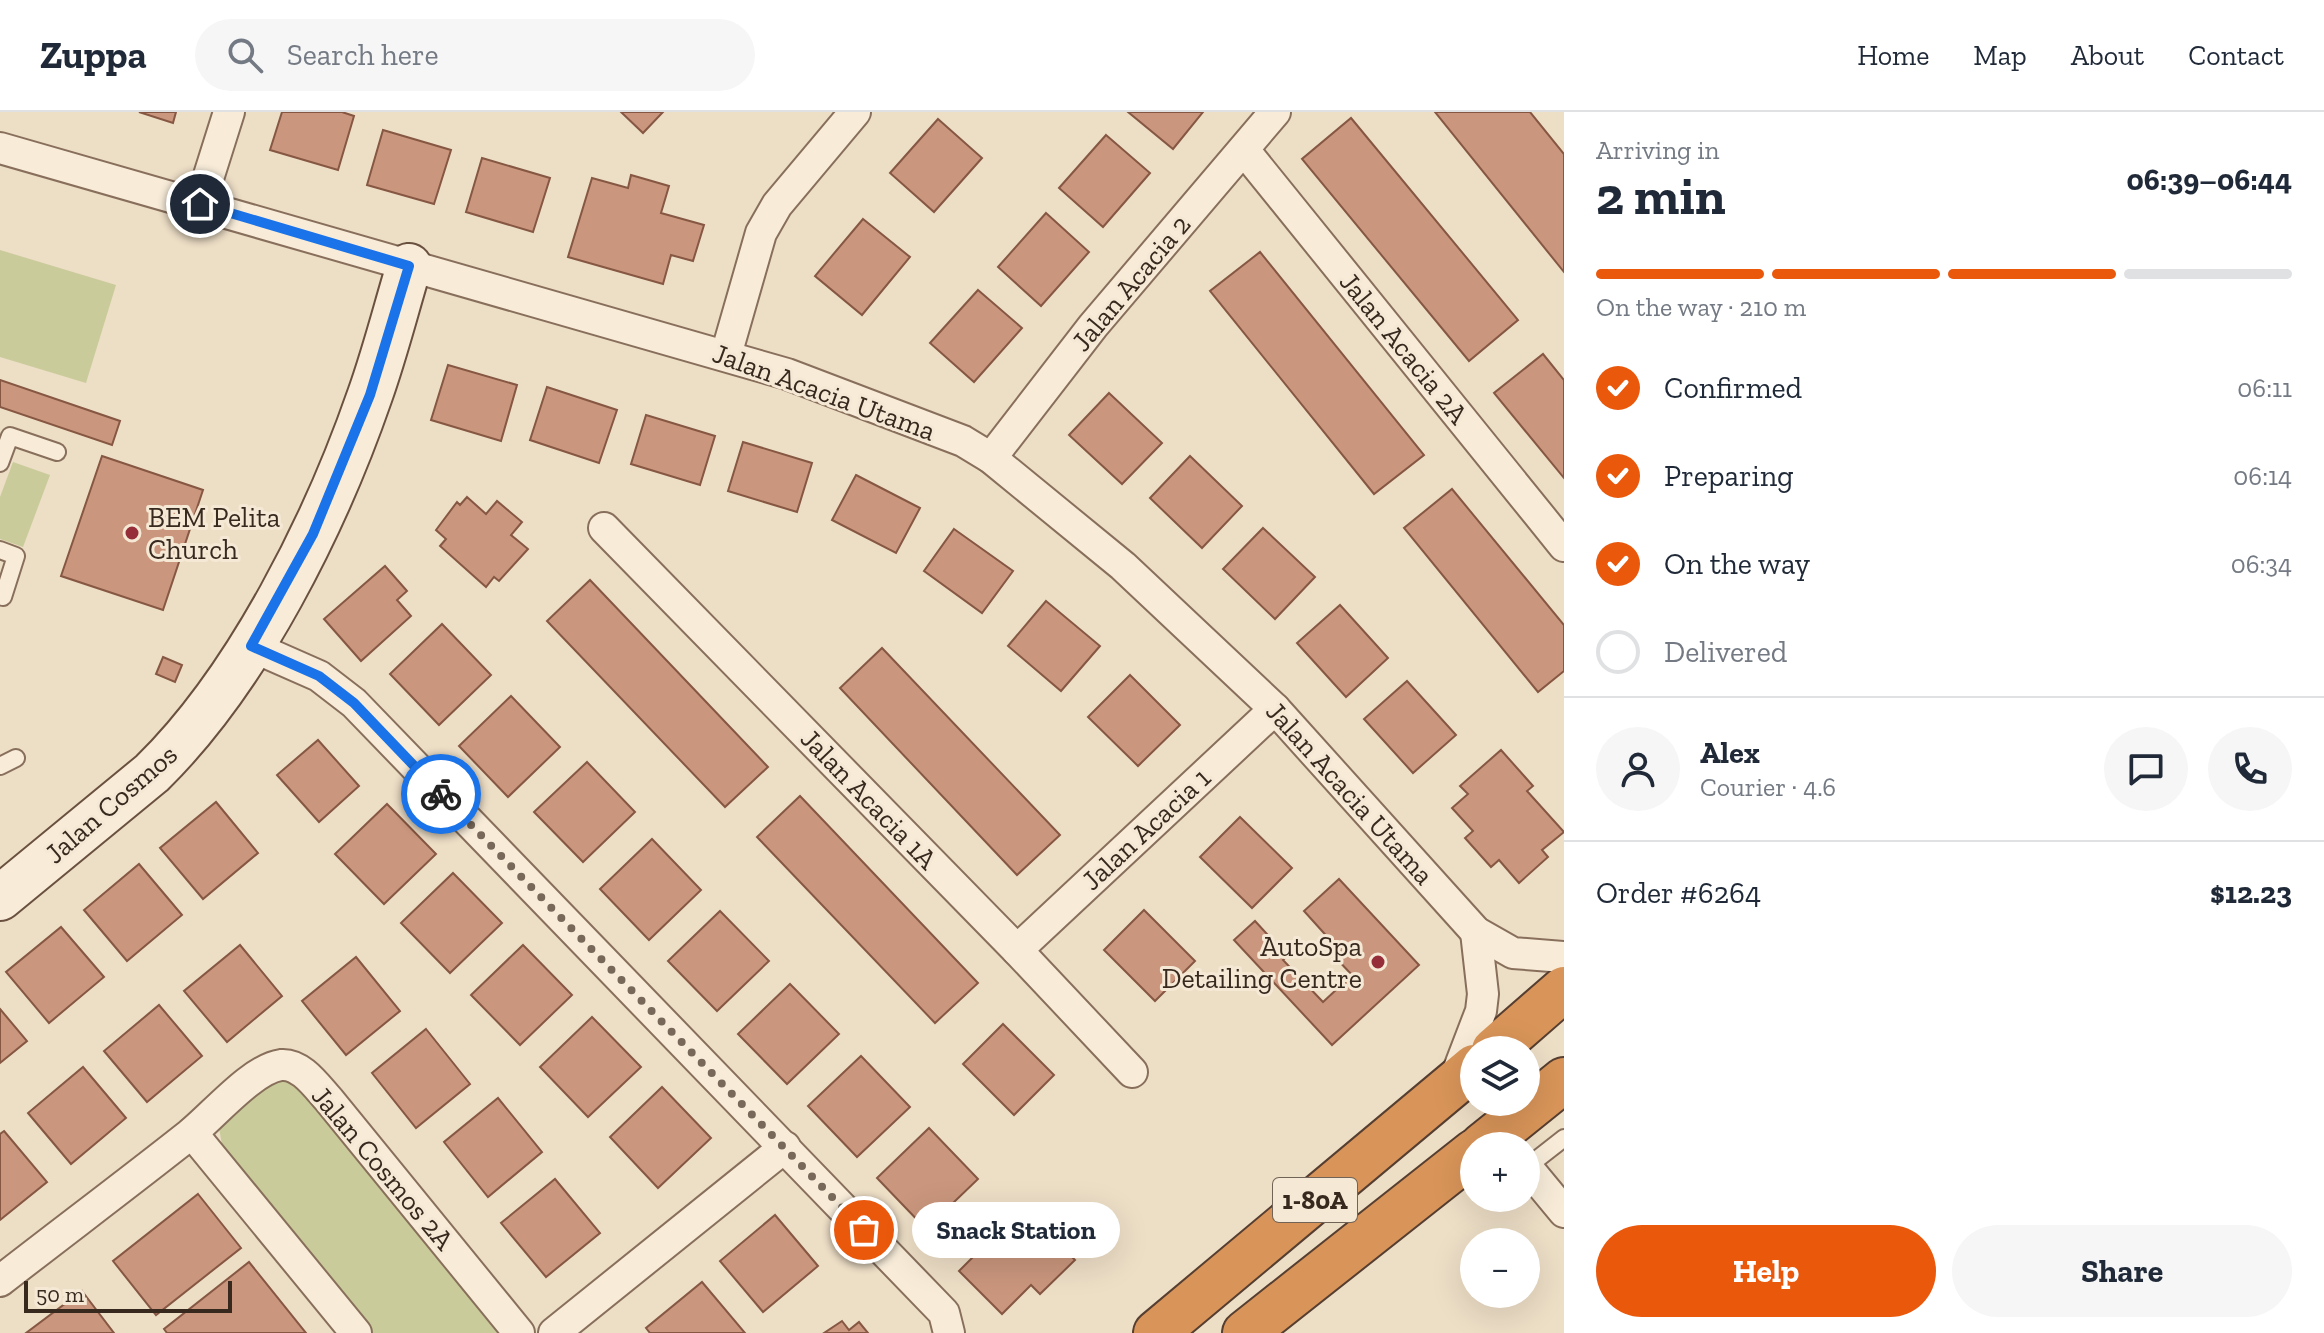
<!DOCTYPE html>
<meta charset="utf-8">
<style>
body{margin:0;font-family:"Zilla Slab",serif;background:#f6f6f7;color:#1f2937;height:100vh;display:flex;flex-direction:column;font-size:30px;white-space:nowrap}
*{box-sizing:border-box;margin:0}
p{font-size:26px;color:#747a83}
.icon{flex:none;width:44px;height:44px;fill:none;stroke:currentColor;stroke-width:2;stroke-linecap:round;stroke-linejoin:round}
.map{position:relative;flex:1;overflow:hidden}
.drawer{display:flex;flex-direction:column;background:#fff;width:760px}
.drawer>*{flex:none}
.buttons{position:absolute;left:1460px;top:924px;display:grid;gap:16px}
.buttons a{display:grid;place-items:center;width:80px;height:80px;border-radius:50%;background:#fff;box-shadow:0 8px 32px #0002;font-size:40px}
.scale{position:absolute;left:24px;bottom:20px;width:208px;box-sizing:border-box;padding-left:8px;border:4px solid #38291f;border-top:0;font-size:22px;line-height:28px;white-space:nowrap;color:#38291f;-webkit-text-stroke:6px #f5e9d5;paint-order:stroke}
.pin{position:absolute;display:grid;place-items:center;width:68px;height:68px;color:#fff;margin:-34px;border:4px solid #fff;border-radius:50%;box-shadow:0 2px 8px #0007}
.courier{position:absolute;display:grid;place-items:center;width:80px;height:80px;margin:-40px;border:6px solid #1a73e8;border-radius:50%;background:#fff;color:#222;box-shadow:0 2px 10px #0007}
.bubble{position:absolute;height:56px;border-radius:28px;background:#fff;box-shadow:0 8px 32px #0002;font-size:26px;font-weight:700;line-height:56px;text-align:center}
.headline em{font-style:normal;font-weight:700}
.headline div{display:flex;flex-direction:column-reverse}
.headline{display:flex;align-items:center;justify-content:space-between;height:136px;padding:0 32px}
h1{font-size:52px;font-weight:700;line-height:60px}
.bar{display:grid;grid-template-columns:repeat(4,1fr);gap:12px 8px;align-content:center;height:96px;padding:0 32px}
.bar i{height:10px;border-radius:6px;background:#e0e1e3}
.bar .selected{background:#ea580c}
.bar p{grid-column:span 4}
.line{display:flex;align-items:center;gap:20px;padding:0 32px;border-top:2px solid #e0e1e3}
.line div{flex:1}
.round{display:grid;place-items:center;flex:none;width:84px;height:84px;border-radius:42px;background:#f6f6f7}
ol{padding:0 32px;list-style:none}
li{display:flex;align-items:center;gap:24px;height:88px}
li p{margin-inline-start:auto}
li .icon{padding:8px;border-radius:50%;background:#ea580c;color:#fff;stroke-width:4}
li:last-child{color:#747a83}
li i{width:44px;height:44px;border:4px solid #e0e1e3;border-radius:50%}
.cta{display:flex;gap:16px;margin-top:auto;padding:16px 32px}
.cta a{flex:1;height:92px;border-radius:48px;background:#ea580c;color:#fff;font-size:32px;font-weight:700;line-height:92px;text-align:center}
.cta a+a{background:#f6f6f7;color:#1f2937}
header{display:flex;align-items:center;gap:48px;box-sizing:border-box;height:112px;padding:0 40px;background:#fff;border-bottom:2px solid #e0e1e3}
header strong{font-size:38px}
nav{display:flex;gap:44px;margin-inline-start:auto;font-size:28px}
.search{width:560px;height:72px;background:#f6f6f7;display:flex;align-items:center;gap:20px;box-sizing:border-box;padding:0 28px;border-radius:44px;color:#747a83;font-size:30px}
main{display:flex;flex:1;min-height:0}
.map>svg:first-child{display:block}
</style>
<header>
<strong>Zuppa</strong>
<div class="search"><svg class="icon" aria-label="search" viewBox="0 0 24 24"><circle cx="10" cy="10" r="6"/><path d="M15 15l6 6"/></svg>Search here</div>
<nav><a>Home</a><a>Map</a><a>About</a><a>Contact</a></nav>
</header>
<main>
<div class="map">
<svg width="1564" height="1221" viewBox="0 0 1564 1221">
<rect width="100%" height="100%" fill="#eddec6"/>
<g fill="#cacb9a">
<polygon points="0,138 116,173 86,271 0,245"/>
<polygon points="13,350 50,363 23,435 0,427 0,385"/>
<polygon points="276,964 305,972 500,1221 367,1221 223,1038 219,1016 229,998"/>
</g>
<g fill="#ca967d" stroke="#865742" stroke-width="2">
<polygon points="139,0 176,0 173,11"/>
<polygon points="282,0 342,0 354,4 338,58 270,38"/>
<polygon points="621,0 663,0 643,21"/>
<polygon points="1128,0 1203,0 1173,37"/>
<polygon points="1435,0 1530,0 1564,42 1564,160"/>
<polygon points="1351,6 1518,208 1469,249 1302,47"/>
<polygon points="938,7 982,46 934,100 890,61"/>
<polygon points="383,18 451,38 434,92 367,73"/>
<polygon points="1106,23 1150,61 1103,115 1059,76"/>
<polygon points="482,46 550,66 533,120 466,100"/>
<polygon points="631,63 669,74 661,101 704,113 693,149 671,143 663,172 568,145 592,66 628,76"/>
<polygon points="1046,101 1089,140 1041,194 998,155"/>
<polygon points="863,107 910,145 862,203 815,164"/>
<polygon points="1260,140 1424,343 1374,382 1210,179"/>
<polygon points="978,178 1022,216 974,270 930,231"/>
<polygon points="1543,242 1564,268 1564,366 1494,281"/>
<polygon points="448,253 517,273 501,329 431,308"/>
<polygon points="0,268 120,309 112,333 0,295"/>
<polygon points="547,275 617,298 599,351 530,328"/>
<polygon points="1109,281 1162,331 1122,372 1069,323"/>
<polygon points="646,303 715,324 700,373 631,352"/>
<polygon points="743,330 812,351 797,400 728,379"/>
<polygon points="102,344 203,378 163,498 61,464"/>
<polygon points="1190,344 1242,394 1202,436 1150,386"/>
<polygon points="856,363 920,396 896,441 832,408"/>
<polygon points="1452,377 1564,513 1564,559 1538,580 1404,416"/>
<polygon points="467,385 486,402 497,389 522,410 511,423 528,437 499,469 494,465 486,475 440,434 446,427 436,418 457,390 460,393"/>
<polygon points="1263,416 1315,465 1275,507 1223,457"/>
<polygon points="954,417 1013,459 982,501 924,459"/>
<polygon points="385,454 407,479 397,488 411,504 361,549 324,507"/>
<polygon points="590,468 768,655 725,695 547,509"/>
<polygon points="1046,489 1100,534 1061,579 1008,534"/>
<polygon points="1340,493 1388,546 1346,585 1297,531"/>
<polygon points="442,512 491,563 439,613 390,562"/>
<polygon points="882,536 1060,723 1017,763 840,576"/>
<polygon points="163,545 182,553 175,570 156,562"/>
<polygon points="1130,563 1180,613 1138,654 1088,605"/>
<polygon points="1407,569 1456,623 1413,661 1364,607"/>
<polygon points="511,584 560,635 508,685 459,634"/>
<polygon points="318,628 359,674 319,710 277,663"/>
<polygon points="1501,638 1533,674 1527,679 1564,720 1542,738 1548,745 1519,771 1499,748 1491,755 1465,726 1473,719 1452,696 1468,682 1460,674"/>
<polygon points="587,650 635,700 583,750 534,700"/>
<polygon points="800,684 978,871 935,911 757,725"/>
<polygon points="216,690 258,741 203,787 160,736"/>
<polygon points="387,692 436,742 384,792 335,742"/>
<polygon points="1240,705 1292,756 1252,796 1200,745"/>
<polygon points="652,727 701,778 649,828 600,777"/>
<polygon points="139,752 182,803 127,849 84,798"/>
<polygon points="453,761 502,811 450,861 401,811"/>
<polygon points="1339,767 1419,853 1332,933 1234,828 1255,809 1287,844 1283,848 1323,890 1352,863 1335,845 1341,840 1304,799"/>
<polygon points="1144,798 1195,849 1155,889 1104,838"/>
<polygon points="720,799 769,849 717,899 668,849"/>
<polygon points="61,815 104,865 49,911 6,860"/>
<polygon points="240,833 282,884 227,930 184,879"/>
<polygon points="523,833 572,883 520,933 471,883"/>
<polygon points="356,845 400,899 346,943 302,889"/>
<polygon points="790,872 839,922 787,972 738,922"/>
<polygon points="159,893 202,944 147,990 104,939"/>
<polygon points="0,897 27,929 0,951"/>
<polygon points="592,905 641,955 588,1005 540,955"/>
<polygon points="1003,912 1054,963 1014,1003 963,952"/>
<polygon points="426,917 470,972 416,1016 372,961"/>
<polygon points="861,944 910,995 857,1045 808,994"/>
<polygon points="83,955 126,1006 71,1052 28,1001"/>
<polygon points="662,975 711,1026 658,1076 610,1025"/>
<polygon points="498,986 542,1040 488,1085 444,1030"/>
<polygon points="929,1016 978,1067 926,1117 877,1066"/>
<polygon points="4,1019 47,1070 0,1108 0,1022"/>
<polygon points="555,1067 600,1121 546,1165 501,1111"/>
<polygon points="198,1082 241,1136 156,1203 113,1149"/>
<polygon points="1021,1094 1075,1148 1040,1182 1031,1173 1002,1202 959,1159 992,1126 995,1129 1003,1122 998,1117"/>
<polygon points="775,1103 818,1154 763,1200 720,1149"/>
<polygon points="249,1150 306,1221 167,1221 164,1217"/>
<polygon points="702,1170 745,1221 650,1221 646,1216"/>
<polygon points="82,1179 114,1221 26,1221"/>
<polygon points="842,1209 849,1218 859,1210 868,1221 824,1221"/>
</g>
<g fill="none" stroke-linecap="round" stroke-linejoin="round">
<g stroke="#886f5c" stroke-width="20">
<g id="lane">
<polyline points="0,351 10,324 57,340"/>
<polyline points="0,438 16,444 3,485"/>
<polyline points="0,654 16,646"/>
<polyline points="1527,1055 1564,1026"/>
</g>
</g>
<g stroke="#886f5c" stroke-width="34">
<g id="street">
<polyline points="0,36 787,262 963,329 991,346 1123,454 1275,597 1476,820 1513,841 1564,845"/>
<polyline points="1244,38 1564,434"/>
<polyline points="200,92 229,0"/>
<polyline points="726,243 761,121 777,93 855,0"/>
<polyline points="991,346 1093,214 1275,0"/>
<polyline points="604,416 1017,838 1132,960"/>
<polyline points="251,534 319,564 354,591 944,1201 949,1221"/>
<polyline points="1017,838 1275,597"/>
<polyline points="1453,972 1481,899 1483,882 1476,820"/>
<polyline points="192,1021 356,1221"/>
<polyline points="1526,1054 1564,1100"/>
<path d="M0,1169C63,1120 127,1072 189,1023C213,1004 252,957 281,953C301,951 317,975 329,988L519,1221"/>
<polyline points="554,1221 785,1035"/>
</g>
</g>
<g stroke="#6a503f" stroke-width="48">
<path id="secondary" d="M0,786L152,661C249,566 326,410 370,283C385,241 396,197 409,154"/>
</g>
<g stroke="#563e30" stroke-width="48">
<g id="highway">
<polyline points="1494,938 1564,877"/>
<polyline points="1482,1034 1564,968"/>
<polyline points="1156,1221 1474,955"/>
<polyline points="1245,1221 1474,1040"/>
</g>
</g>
<use href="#lane" stroke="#f8ecd9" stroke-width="16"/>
<use href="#street" stroke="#f8ecd9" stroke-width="30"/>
<use href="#secondary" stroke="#f8ecd9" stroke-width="44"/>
<use href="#highway" stroke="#d99559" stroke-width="44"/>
</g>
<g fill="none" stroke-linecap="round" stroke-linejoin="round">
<polyline stroke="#776859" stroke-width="8" stroke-dasharray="0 14.4" points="441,682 864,1118"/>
<polyline stroke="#1a73e8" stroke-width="10" points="200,92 409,154 370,283 313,422 251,534 319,564 354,591 441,682"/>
</g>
<g fill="#952e38" stroke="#f5e9d5" stroke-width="3">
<circle cx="132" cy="421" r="8"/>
<circle cx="1378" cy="850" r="8"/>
</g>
<g text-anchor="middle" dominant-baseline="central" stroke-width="6" stroke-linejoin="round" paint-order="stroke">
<rect fill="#f5e9d5" stroke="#716356" stroke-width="2" x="1273" y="1066" width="84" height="44" rx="6"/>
<g font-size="26" font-weight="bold" fill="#38291f">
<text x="1315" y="1088">1-80A</text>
</g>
<g font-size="28" fill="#38291f" stroke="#f5e9d5">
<text transform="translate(1131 171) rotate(-50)">Jalan Acacia 2</text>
<text transform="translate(1404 236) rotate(51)">Jalan Acacia 2A</text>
<text transform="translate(824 280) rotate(20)">Jalan Acacia Utama</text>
<text transform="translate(1350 681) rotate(48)">Jalan Acacia Utama</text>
<text transform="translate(869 687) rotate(46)">Jalan Acacia 1A</text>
<text transform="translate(111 692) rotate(-41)">Jalan Cosmos</text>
<text transform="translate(1146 717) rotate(-43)">Jalan Acacia 1</text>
<text transform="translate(383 1056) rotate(50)">Jalan Cosmos 2A</text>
</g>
<g font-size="28" fill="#38291f" stroke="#f5e9d5" text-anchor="start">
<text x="148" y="405">BEM Pelita<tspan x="148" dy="32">Church</tspan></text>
<text x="1362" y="834" text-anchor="end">AutoSpa<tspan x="1362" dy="32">Detailing Centre</tspan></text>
</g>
</g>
</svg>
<div class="buttons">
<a><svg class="icon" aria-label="layers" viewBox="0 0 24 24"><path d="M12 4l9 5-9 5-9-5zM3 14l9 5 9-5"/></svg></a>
<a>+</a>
<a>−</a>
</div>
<div class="scale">50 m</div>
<div class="pin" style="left:864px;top:1118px;background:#ea580c"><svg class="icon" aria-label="bag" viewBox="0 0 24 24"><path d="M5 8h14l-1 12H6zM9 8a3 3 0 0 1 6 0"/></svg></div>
<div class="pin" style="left:200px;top:92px;background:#1f2937"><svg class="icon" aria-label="home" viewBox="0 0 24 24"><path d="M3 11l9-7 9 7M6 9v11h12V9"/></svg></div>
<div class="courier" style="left:441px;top:682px"><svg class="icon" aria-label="bike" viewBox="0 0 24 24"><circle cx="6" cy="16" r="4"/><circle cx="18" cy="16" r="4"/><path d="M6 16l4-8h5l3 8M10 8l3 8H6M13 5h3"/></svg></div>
<div class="bubble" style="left:912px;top:1090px;width:208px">Snack Station</div>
</div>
<section class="drawer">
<div class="headline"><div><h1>2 min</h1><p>Arriving in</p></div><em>06:39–06:44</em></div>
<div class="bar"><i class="selected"></i><i class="selected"></i><i class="selected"></i><i></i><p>On the way · 210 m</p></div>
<ol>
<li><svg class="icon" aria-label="check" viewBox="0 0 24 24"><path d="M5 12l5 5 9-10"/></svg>Confirmed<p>06:11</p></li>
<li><svg class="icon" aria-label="check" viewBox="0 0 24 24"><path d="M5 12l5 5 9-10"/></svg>Preparing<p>06:14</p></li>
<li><svg class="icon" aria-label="check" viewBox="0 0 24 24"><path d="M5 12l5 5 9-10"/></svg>On the way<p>06:34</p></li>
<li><i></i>Delivered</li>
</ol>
<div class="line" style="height:144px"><a class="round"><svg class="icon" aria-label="person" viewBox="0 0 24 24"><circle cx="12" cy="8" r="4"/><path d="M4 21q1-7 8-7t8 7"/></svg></a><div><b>Alex</b><p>Courier · 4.6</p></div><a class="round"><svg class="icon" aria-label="chat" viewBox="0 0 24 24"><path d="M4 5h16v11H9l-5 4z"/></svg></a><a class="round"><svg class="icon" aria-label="phone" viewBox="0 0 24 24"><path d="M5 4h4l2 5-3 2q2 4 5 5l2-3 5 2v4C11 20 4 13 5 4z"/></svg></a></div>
<div class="line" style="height:104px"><div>Order #6264</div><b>$12.23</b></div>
<div class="cta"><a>Help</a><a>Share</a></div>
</section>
</main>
